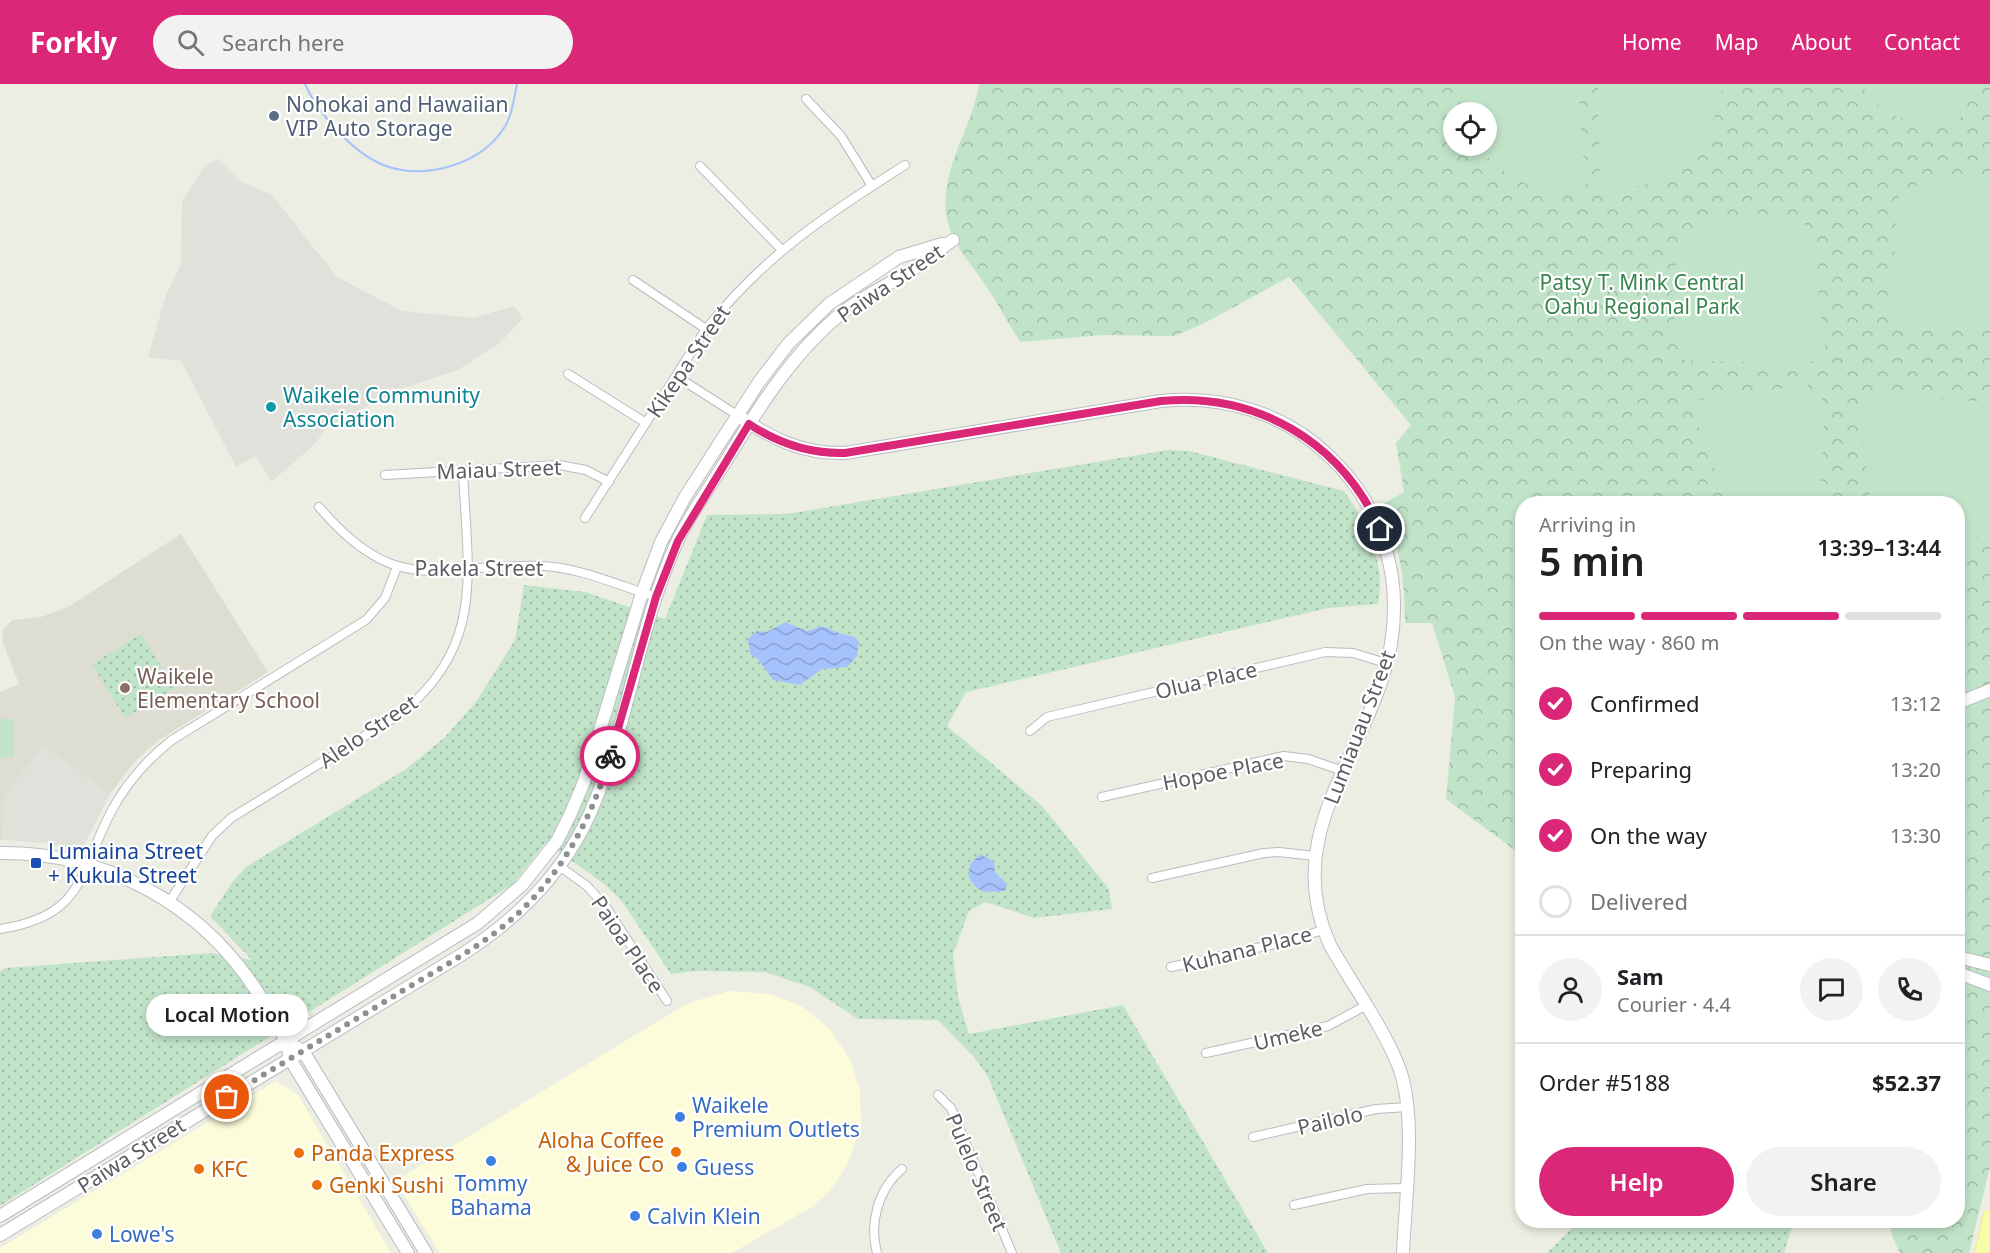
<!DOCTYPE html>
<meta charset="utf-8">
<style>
body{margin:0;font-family:"Noto Sans",sans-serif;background:#f2f2f2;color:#202124;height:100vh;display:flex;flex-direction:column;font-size:22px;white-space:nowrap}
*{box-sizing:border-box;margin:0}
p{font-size:20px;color:#757577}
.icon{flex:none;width:33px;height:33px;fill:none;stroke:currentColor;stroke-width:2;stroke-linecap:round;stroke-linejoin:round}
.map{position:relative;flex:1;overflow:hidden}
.side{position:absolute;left:1515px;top:412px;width:450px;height:732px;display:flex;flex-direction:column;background:#fff;border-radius:24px;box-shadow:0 3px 9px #0003}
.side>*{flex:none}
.controls{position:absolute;left:1443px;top:18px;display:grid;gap:12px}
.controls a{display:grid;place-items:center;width:54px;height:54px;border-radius:50%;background:#fff;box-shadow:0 3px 9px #0003;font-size:30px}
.pin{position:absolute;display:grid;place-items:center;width:51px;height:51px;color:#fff;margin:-26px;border:3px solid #fff;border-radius:50%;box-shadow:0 2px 6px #0007}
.courier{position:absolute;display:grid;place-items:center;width:60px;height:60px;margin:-30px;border:4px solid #db2777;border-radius:50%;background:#fff;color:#222;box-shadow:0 2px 8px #0007}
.bubble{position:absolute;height:42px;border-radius:21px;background:#fff;box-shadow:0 3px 9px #0003;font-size:20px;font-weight:600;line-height:42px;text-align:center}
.headline em{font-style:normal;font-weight:600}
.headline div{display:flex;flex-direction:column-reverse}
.headline{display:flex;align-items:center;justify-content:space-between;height:102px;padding:0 24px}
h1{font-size:39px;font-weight:600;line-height:45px}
.bar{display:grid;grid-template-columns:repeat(4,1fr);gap:9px 6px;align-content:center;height:72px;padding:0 24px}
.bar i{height:8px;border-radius:4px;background:#e0e0e0}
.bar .active{background:#db2777}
.bar p{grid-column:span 4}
.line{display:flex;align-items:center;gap:15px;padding:0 24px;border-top:2px solid #e0e0e0}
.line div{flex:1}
.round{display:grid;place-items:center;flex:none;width:63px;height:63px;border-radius:32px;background:#f2f2f2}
ol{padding:0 24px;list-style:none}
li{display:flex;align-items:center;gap:18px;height:66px}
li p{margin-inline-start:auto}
li .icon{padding:6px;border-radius:50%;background:#db2777;color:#fff;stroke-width:4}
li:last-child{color:#757577}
li i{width:33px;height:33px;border:3px solid #e0e0e0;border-radius:50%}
.cta{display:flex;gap:12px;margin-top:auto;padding:12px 24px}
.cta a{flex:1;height:69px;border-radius:36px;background:#db2777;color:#fff;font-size:24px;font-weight:600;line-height:69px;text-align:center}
.cta a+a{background:#f2f2f2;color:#202124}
header{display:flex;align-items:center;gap:36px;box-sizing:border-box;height:84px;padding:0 30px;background:#db2777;color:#fff}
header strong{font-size:28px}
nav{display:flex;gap:33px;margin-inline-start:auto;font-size:21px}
.search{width:420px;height:54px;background:#f2f2f2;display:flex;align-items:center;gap:15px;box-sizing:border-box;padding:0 21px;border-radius:33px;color:#757577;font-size:22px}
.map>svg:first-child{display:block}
</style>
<header>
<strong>Forkly</strong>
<div class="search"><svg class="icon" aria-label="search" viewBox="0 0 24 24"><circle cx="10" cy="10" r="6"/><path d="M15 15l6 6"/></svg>Search here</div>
<nav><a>Home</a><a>Map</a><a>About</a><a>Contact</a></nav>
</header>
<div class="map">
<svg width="1990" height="1169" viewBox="0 0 1990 1169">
<defs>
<pattern id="grass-dots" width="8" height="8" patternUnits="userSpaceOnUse" patternTransform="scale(1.5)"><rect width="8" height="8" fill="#c1e4c9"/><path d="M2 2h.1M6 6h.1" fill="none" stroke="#a0bca7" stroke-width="1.8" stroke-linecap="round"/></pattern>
<pattern id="park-crowns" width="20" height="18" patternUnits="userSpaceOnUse" patternTransform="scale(1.5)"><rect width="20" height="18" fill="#c1e4c9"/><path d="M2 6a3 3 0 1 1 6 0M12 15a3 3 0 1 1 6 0" fill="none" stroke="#a0bca7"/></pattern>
<pattern id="water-waves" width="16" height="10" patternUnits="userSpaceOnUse" patternTransform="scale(1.5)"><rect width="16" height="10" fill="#a5c2fc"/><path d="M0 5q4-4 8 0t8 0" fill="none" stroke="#89a1d0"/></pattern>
</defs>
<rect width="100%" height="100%" fill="#edeee3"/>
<g fill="#fcfcda">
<polygon points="730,907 770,910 800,921 829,944 851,977 860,1008 861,1041 847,1082 828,1109 812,1123 732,1169 440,1169 395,1097 688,919"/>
<polygon points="276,997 298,1011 391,1169 0,1169 0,1164"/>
</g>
<g fill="#e1e1db">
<polygon points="218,75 240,97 272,111 337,193 402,227 473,234 514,222 523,234 500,259 458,286 395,307 327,344 313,362 271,398 256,372 236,383 181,277 148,273 166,211 181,180 182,117 205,82"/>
<polygon points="44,660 110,710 82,766 43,759 3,756 5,710"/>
</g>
<polygon fill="#ddddd1" points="181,450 268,588 159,656 135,677 110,710 44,661 5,710 3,756 0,757 0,608 19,600 2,556 4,544 13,536 41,533 68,523"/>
<g fill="url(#grass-dots)">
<path d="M1168,366L1189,367L1344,407C1367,439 1386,480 1378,520L1328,524L966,608L947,642L1042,722L1109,805L1112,825L1034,834L986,818L969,827L953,870L958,913L969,950L1123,921L1268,1169H1061L988,993L975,974L938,936L858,935L810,903L765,888L695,887L671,890L621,816L604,800L546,758L513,800L0,1122V888L5,884L211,869L252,876L210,832L233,797L246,783L406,685L444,654L476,618L515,556L524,501L585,508L665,535L707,431L787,430Z"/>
<polygon points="141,550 174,604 125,634 92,580"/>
<polygon points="1579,1137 1794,1137 1784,1169 1547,1169"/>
</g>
<path fill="url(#park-crowns)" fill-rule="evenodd" d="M979,0H1990V1083L1969,1169H1900L1892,1152L1890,1137H1958V420H1522V775L1512,764L1446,715L1455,613L1432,539H1405C1405,496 1400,461 1381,421L1404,408L1396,359L1411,341L1289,193L1201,241L1174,252L1103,251L1020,258C1008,239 997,218 984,199C957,161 937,143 949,91C957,60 974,32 979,0ZM1454,28H1486V62H1454Z"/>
<g fill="#c1e4c9">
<path d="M1457,0H1578L1586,108C1541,112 1506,97 1478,62H1486V28H1462Z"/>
<path d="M1598,0H1721L1722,4C1711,72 1667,105 1600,108Z"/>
<path d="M1861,0H1968L1966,31C1926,49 1885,38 1861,0Z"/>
<polygon points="1975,94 1990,97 1990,238 1904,247 1890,234 1899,106 1943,96"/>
<path d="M1745,131L1774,133L1810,142L1825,263L1809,280L1682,276C1668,213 1657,138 1745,131Z"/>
<path d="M1807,301L1825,318L1820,420H1755C1714,401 1695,360 1698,316Z"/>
<polygon points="1874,311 1990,318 1990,445 1973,456 1958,462 1958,420 1871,420 1859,329"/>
<rect x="0" y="635" width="14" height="38"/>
</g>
<g fill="url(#water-waves)">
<polygon points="785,538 807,547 822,542 838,549 855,553 859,558 857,572 847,583 822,585 800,601 773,596 758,575 750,570 748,555 757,547 767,548"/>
<path d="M981,770L994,778L995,788L1007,800L1005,807L984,808C965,799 963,782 981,770Z"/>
</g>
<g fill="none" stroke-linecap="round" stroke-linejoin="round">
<path stroke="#a5c2fc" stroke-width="2" d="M305,0C318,30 356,73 389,83C428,95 481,80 504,44C512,32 514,14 517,0"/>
<g stroke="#bbbbc1" stroke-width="10">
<g id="street">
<polyline points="806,15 841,52 872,102"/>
<polyline points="700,82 781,165"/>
<polyline points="633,196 706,245"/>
<polyline points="568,290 646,339"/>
<polyline points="676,292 737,331"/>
<polyline points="385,391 559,381 586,386 609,398"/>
<path d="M319,423C398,516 438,479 541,482C579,483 620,502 656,513"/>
<path d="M585,434L706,245C765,171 826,131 905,81"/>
<polyline points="1030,647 1047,633 1325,568 1353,569 1386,579"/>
<polyline points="1102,713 1284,672 1308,675 1343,687"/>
<polyline points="559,782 587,802 606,823 667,917"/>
<polyline points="1152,794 1264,769 1279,768 1314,772"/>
<path d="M170,817L212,752L231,734L399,631C487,561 467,487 463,386"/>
<path d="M0,845C85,832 78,790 112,726C127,698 148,675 172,656L366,536L385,514L397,483"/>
<polyline points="1171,883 1284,858 1323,846"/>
<polyline points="1206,969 1328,942 1365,922"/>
<polyline points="938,1011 951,1024 1012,1169"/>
<polyline points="1253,1053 1376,1025 1408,1023"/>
<polyline points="1294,1121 1367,1105 1406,1104"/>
<path d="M877,1169C869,1139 878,1105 902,1085"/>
</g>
</g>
<g stroke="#bcbdc4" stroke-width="14">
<g id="secondary">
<path d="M737,331C772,355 802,370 845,369L1161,317C1222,311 1283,328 1328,371C1356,397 1376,429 1386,466C1395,496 1396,529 1391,560C1372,667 1278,746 1330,861C1351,899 1385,945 1400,986C1417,1036 1405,1115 1403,1169"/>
<polyline points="1958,619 1990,606"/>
<path d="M0,769C106,768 201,820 258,909C272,931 286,949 290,975L408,1169"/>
<polyline points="1958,873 1990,881"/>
<polyline points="1958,889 1990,901"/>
<polyline points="296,963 303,967 426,1169"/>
<polyline points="0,1132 478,839 522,801 557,757 570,731 584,698 642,509 661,458 685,413 759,298 788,260 829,220 899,173 942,160"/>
<path d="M0,1151L461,871C513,838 556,797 584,742C627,655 636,547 677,458C690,430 708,406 724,380C758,325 792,269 843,228C864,212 887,201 909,188C924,178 938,166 953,156"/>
</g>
</g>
<g stroke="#ece45e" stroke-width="15">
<polyline id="primary" points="1982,1169 1990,1133"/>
</g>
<use href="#street" stroke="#fff" stroke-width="8"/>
<use href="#secondary" stroke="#fff" stroke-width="12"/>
<use href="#primary" stroke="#f6fcaa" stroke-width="14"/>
</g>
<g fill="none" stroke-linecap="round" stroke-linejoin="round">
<path stroke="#8e9090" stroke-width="6" stroke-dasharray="0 10.8" d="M227,1013C281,980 336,947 391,914C429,890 471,869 506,840C558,797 592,736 610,672"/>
<path stroke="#db2777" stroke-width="8" d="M610,672L656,513L678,457L749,340C779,360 809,370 845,369L1161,317C1257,308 1341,358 1380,445"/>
</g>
<circle fill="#5c6f8a" stroke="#fff" stroke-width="2" cx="274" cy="32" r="6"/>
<circle fill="#0f9aa8" stroke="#fff" stroke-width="2" cx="271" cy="323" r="6"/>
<circle fill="#8d6e63" stroke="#fff" stroke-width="2" cx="125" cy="604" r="6"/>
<rect fill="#1a4fb4" stroke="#fff" stroke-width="2" x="30" y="773" width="12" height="12" rx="3"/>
<g fill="#3f7fe0" stroke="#fff" stroke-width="2">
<circle cx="680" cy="1033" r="6"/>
<circle cx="491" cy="1077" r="6"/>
<circle cx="682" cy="1083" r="6"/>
<circle cx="635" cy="1132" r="6"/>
<circle cx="97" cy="1150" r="6"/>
</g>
<g fill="#e8710a" stroke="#fff" stroke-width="2">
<circle cx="676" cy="1068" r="6"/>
<circle cx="299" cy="1069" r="6"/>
<circle cx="199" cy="1085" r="6"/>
<circle cx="317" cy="1101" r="6"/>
</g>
<g text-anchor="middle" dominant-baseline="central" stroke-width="4.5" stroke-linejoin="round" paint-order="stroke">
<g font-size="21" fill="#4e5e75" stroke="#fff" text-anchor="start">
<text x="286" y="20">Nohokai and Hawaiian<tspan x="286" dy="24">VIP Auto Storage</tspan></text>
</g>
<g font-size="21" fill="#39854e" stroke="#fff">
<text x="1642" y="198">Patsy T. Mink Central<tspan x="1642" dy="24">Oahu Regional Park</tspan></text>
</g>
<g font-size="21" fill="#5b5d63" stroke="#fff">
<text transform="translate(890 199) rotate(-34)">Paiwa Street</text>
<text transform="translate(688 277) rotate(-56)">Kikepa Street</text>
<text transform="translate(499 385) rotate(-2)">Maiau Street</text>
<text x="479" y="484">Pakela Street</text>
<text transform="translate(1206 596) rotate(-13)">Olua Place</text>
<text transform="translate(1359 643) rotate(-69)">Lumiauau Street</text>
<text transform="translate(368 647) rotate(-34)">Alelo Street</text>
<text transform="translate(1223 687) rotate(-11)">Hopoe Place</text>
<text transform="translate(628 860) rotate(56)">Paioa Place</text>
<text transform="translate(1247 865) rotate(-14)">Kuhana Place</text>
<text transform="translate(1288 951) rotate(-13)">Umeke</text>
<text transform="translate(1330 1036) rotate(-13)">Pailolo</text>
<text transform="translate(131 1071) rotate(-32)">Paiwa Street</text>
<text transform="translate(977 1088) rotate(67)">Pulelo Street</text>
</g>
<g font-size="21" fill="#0d838f" stroke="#fff" text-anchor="start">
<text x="283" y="311">Waikele Community<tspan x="283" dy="24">Association</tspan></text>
</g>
<g font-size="21" fill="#785e54" stroke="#fff" text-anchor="start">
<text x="137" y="592">Waikele<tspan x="137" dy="24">Elementary School</tspan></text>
</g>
<g font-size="21" fill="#164399" stroke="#fff" text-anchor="start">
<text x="48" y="767">Lumiaina Street<tspan x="48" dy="24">+ Kukula Street</tspan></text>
</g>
<g font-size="21" fill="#366cbe" stroke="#fff" text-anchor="start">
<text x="692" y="1021">Waikele<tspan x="692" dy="24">Premium Outlets</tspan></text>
<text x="694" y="1083">Guess</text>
<text x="491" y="1099" text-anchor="middle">Tommy<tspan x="491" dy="24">Bahama</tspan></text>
<text x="647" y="1132">Calvin Klein</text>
<text x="109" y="1150">Lowe's</text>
</g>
<g font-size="21" fill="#c56008" stroke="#fff" text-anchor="start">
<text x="664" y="1056" text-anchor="end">Aloha Coffee<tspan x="664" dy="24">&amp; Juice Co</tspan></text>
<text x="311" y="1069">Panda Express</text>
<text x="211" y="1085">KFC</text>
<text x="329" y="1101">Genki Sushi</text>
</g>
</g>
</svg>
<div class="controls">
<a><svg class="icon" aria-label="locate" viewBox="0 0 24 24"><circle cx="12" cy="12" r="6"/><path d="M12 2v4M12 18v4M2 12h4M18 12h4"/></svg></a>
</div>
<div class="pin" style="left:227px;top:1013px;background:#ea580c"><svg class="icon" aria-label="bag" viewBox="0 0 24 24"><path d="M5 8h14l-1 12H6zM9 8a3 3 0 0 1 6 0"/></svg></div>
<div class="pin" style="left:1380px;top:445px;background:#1f2937"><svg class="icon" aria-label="home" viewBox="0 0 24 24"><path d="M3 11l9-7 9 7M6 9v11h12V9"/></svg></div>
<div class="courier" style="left:610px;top:672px"><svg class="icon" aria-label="bike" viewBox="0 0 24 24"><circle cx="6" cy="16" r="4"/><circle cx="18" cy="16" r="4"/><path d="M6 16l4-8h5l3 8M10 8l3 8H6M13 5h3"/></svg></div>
<div class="bubble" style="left:146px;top:910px;width:162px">Local Motion</div>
<section class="side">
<div class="headline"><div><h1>5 min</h1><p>Arriving in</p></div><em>13:39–13:44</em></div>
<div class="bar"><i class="active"></i><i class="active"></i><i class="active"></i><i></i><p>On the way · 860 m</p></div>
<ol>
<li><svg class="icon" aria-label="check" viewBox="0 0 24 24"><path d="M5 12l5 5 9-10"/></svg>Confirmed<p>13:12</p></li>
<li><svg class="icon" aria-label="check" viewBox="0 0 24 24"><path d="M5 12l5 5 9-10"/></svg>Preparing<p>13:20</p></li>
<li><svg class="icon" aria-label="check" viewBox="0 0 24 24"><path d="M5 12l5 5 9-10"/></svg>On the way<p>13:30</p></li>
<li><i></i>Delivered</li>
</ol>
<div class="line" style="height:108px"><a class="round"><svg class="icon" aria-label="person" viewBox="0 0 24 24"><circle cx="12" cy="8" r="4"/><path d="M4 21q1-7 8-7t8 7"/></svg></a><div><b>Sam</b><p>Courier · 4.4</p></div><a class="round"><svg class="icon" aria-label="chat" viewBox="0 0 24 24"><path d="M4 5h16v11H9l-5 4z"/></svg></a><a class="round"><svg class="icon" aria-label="phone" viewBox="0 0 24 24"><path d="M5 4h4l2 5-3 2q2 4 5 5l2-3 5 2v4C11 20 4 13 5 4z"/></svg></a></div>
<div class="line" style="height:78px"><div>Order #5188</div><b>$52.37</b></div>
<div class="cta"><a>Help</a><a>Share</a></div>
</section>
</div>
